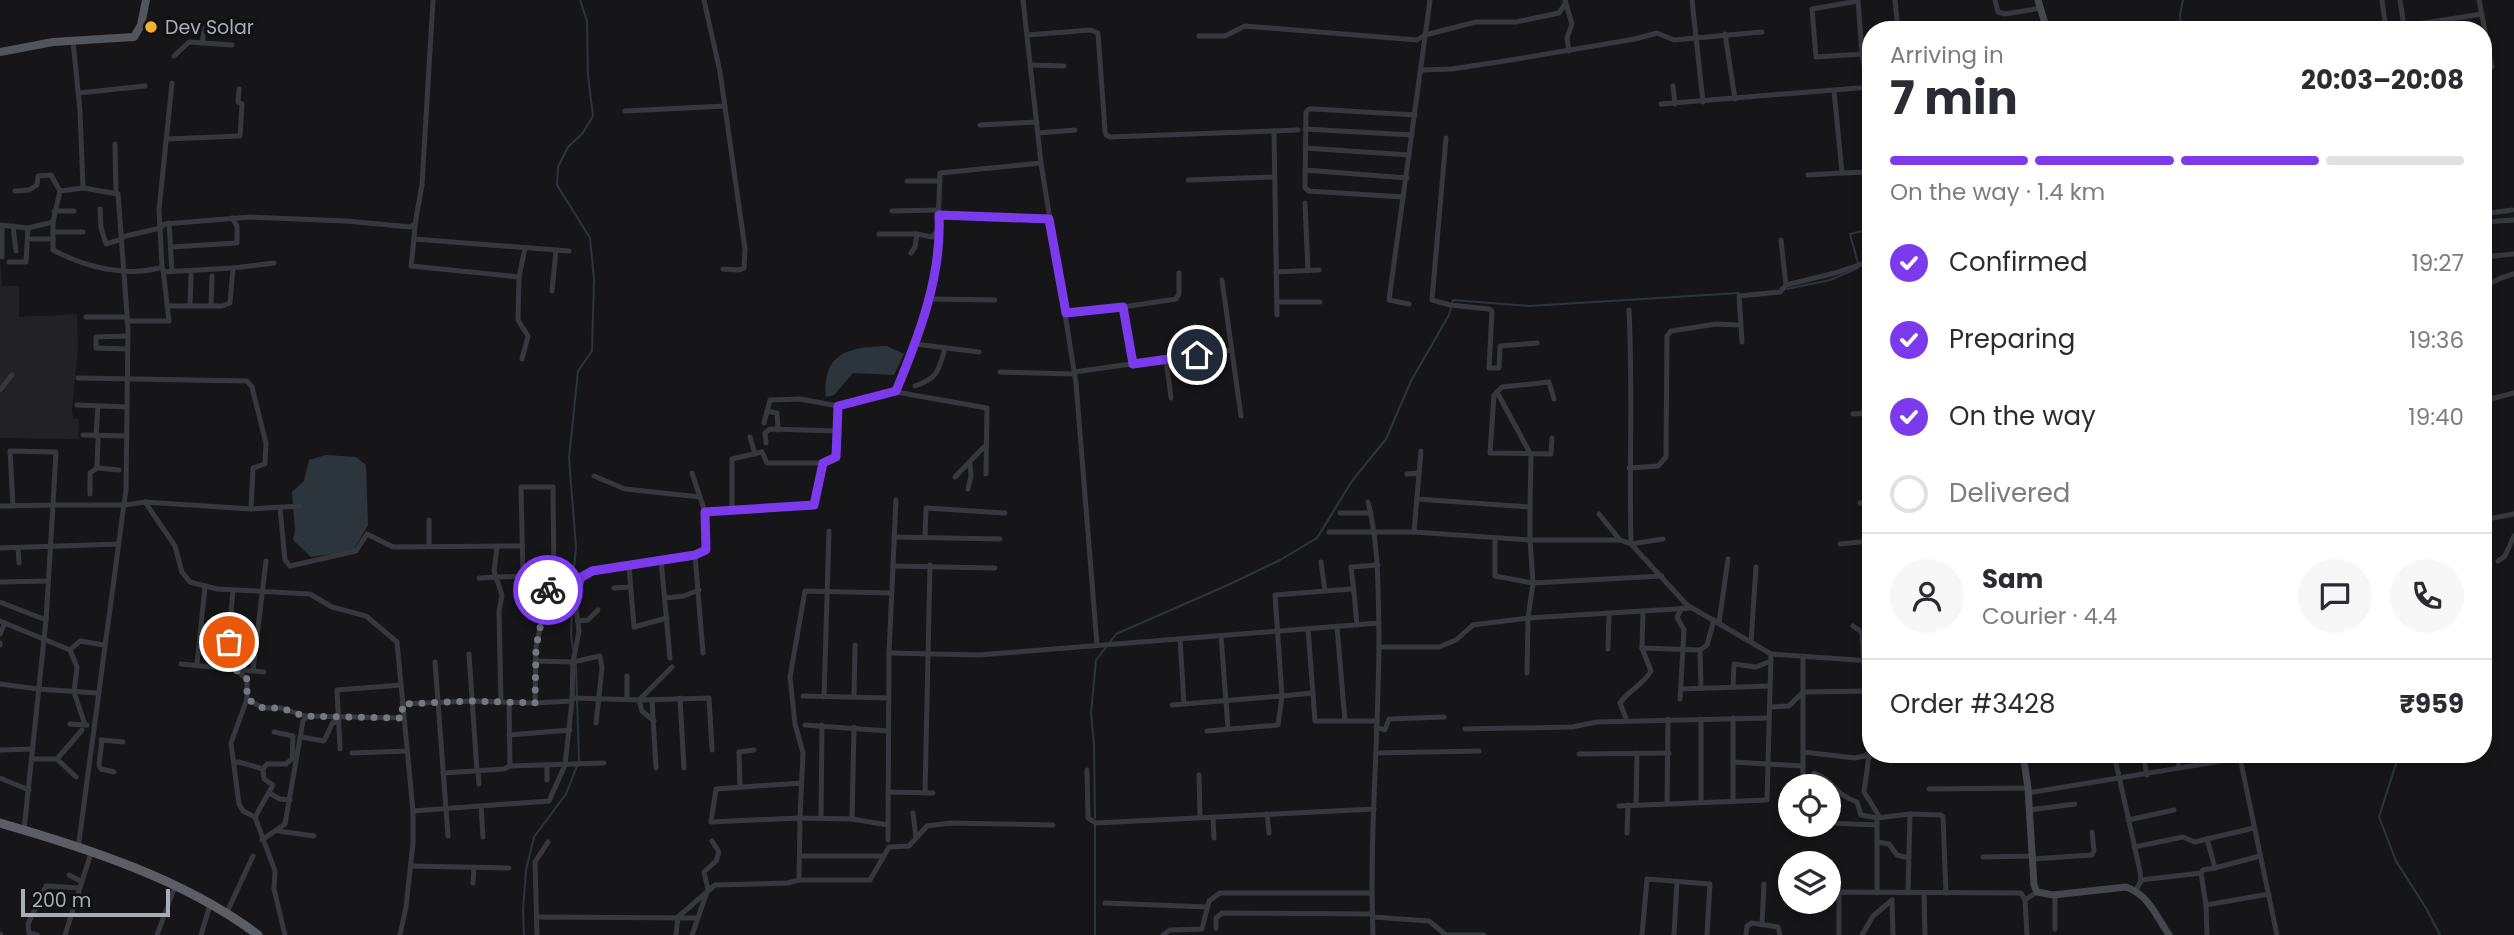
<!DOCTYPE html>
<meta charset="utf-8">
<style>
body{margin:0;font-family:Poppins,sans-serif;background:#f7f7f7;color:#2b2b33;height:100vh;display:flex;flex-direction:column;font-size:26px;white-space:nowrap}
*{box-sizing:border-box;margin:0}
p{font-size:23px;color:#7c7c81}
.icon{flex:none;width:38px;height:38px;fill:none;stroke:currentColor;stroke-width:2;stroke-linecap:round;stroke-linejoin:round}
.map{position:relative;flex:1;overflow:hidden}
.sheet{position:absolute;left:1862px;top:21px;width:630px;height:742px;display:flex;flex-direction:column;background:#fff;border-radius:28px;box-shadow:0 4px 10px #0003}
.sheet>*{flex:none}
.controls{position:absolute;left:1778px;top:774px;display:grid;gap:14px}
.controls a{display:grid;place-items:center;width:63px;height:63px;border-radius:50%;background:#fff;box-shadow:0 4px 10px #0003;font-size:35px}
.scale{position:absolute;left:21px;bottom:18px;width:149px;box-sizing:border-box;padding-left:7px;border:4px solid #a8adb8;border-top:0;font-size:19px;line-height:24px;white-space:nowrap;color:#a8adb8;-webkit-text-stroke:5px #111113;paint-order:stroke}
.pin{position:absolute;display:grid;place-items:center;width:60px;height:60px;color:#fff;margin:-30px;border:4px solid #fff;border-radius:50%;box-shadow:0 2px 7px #0007}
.courier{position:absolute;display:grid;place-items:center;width:70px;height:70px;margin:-35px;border:5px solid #7c3aed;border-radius:50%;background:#fff;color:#222;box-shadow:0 2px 9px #0007}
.summary em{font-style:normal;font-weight:700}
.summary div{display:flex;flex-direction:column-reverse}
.summary{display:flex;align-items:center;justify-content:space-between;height:119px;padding:0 28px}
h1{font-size:46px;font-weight:700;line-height:52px}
.bar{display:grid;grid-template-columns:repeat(4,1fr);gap:10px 7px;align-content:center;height:84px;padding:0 28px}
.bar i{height:9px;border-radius:5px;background:#e1e1e2}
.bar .current{background:#7c3aed}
.bar p{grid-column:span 4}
.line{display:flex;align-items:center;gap:18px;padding:0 28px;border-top:2px solid #e1e1e2}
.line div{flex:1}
.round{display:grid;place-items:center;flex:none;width:74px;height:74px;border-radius:37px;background:#f7f7f7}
ol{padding:0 28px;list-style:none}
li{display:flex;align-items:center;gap:21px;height:77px}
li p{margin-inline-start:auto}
li .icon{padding:7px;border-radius:50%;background:#7c3aed;color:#fff;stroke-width:4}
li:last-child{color:#7c7c81}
li i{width:38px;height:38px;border:4px solid #e1e1e2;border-radius:50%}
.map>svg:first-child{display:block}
</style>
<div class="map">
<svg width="2514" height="935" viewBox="0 0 2514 935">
<rect width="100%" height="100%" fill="#161618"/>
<polygon fill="#222225" points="0,261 2,286 19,286 19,317 77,314 78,348 72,410 73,418 79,419 78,439 0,438"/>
<g fill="#2c353c">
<path d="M887,346L904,354L894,375L853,373L834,395L826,397C822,352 850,347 887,346Z"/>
<polygon points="326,455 356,457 366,465 368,525 353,551 311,557 293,540 295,530 292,492 304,481 309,460"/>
</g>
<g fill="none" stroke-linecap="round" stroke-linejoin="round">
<g stroke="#2c353c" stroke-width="2">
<polyline points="2181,30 2180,14 2183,0"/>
<polyline points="1858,263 1850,234 1871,229"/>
<polyline points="1787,289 1830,280 1858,268"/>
<polyline points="573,579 576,547 569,458 578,371 592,351 594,279 590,238 557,185 558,167 568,147 582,134 593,116 588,76 587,21 580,0"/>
<polyline points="573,585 571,635 573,649"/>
<polyline points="1110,642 1116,634 1228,585 1280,560 1317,538 1352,481 1386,439 1411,381 1449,315 1453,300 1530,306 1739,293"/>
<polyline points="576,665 579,761"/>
<polyline points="2399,754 2379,817 2396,861 2426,908 2440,935"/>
<polyline points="1095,818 1094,745 1091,713 1096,660 1107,646"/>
<polyline points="1095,824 1095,935"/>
<polyline points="524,935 523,910 526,870 534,837 566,794 577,766"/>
</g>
<g stroke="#37383d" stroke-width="5">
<polyline points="704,0 720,72 745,249 744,268 739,270 723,269"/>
<polyline points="1565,0 1572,24 1567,38 1569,51"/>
<polyline points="1692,0 1703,102"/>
<polyline points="1858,0 1862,54 1871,105"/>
<polyline points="1895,0 1898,30"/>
<polyline points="1995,0 1998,12 2005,14 2041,8"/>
<polyline points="2382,0 2386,30"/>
<polyline points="2400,0 2404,26"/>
<polyline points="2479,0 2492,67 2483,68"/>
<polyline points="1858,1 1812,9 1816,57 1862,54"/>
<polyline points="2386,29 2482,14"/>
<polyline points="1725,34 1735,99"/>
<polyline points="1027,35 1091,30 1098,33 1105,131 1106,135 1110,137 1298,130"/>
<polyline points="1199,36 1225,36 1245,26 1417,40 1425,35 1476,22 1516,22 1559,13 1565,4"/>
<polyline points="73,41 80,111 83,188 118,194 128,328 126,489 78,849"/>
<polyline points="202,43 205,25 214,22"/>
<polyline points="174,56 189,42 232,45"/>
<polyline points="1031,65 1064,66"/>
<polyline points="1422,70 1452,69 1511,60 1635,39 1657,33 1674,40 1762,32"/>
<polyline points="1673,86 1675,104"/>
<polyline points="1834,91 1842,173 1871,172"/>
<polyline points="79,93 145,86"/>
<polyline points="1661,104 1871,87"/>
<polyline points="625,111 725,106"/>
<polyline points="980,125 1037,122"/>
<polyline points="1305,129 1412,135"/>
<polyline points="1274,131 1277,315"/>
<polyline points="1038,133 1075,130"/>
<polyline points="1446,138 1432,300 1450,305 1489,309 1492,311 1489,368 1499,368 1500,346 1537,343"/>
<polyline points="167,139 240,136 242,104 238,102 239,89"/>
<polyline points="115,144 116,193"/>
<polyline points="1305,148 1409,155"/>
<polyline points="1041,163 1076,383 1097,645"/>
<polyline points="1305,170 1407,178"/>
<polyline points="1808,175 1842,173"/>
<polyline points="1188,180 1274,177"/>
<polyline points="907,181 940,181"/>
<path d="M83,188L60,191L53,222V250C85,267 127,278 162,267L160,228L165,224L250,217L347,221L410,227L415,224L422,185L433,0"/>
<polyline points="15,191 29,190 37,185 38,176 51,175 60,191"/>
<polyline points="1403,197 1309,191 1305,188 1306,112 1309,109 1315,109 1415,115"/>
<polyline points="1305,203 1308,271"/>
<polyline points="100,209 101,228 106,244 122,239"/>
<polyline points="54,211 74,211"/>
<polyline points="892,211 939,210"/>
<polyline points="2483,214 2512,210"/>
<polyline points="939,215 1049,218"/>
<polyline points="2483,222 2514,220"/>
<polyline points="169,223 172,271"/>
<polyline points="415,224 414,239 569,251"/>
<polyline points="0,225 28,228 53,222"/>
<polyline points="13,226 16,251"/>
<polyline points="53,232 83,232"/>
<polyline points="879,234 917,234 932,237 939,229"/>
<polyline points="122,237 160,228 159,210 172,83"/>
<polyline points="32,239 53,239"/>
<polyline points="414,239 411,266 519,277"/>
<polyline points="1781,240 1786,285"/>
<polyline points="171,247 237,243 237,226 232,218"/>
<polyline points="911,253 915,247 917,234"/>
<polyline points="2,257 2,225"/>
<polyline points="2483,257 2514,254"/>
<polyline points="9,262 26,262 28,228"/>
<polyline points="163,272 233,268 274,263"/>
<polyline points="1276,272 1319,270"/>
<polyline points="1222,280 1241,416"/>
<polyline points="2483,287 2501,278 2514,274"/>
<polyline points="552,291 556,250"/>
<polyline points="929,299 995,300"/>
<polyline points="1277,302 1320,302"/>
<polyline points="1409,304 1389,300 1430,0"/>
<polyline points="169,306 222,306 230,303 233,268"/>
<polyline points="190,306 191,275"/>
<polyline points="211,306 212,276"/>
<polyline points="1123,307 1176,299 1179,294 1179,273"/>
<path d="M1629,310C1633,388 1629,466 1631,544L1687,605L1771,654L1871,661"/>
<polyline points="1066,313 1123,307 1133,364"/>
<polyline points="86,317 127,317"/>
<polyline points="127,321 169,321 163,269"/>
<polyline points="1195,326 1199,354"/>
<polyline points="1742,342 1739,296 1780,292 1786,285 1835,273 1871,261"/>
<polyline points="915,344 979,352"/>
<polyline points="127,349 96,348 96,337 128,336"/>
<polyline points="522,359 528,336 518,320 519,277 525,248"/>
<polyline points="1166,359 1171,398"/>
<polyline points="1000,372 1075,374"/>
<polyline points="1074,372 1231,350"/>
<polyline points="78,378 247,381 252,387 266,443 265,464 253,468 251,509"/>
<path d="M915,386C938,378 939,370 945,348"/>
<polyline points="0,390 12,375"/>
<polyline points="896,392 987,408 986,474"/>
<polyline points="1497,392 1531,455 1530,507"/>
<polyline points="2483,401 2514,393"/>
<polyline points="77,405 127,407"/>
<polyline points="767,411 777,413 778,430"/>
<polyline points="1853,414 1871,413"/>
<polyline points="764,423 770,400 800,399 838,406"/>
<polyline points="83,435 127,436"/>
<polyline points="96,436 98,406"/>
<polyline points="750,437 755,454"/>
<polyline points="1552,438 1551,454 1490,453 1494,395 1502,387 1549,382 1554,399"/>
<polyline points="766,443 765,433 770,429 837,431"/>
<polyline points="97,468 119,470"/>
<polyline points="1629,468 1658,466 1666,457 1667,336 1671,331 1716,324 1739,325"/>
<polyline points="1407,474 1419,473"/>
<polyline points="594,476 625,489 700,497"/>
<polyline points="955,477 984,447"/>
<polyline points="968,489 971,476 970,463"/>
<polyline points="90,494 90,473 97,468 98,440"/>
<polyline points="1417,499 1530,507 1530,540 1620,540 1631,544 1663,539"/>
<polyline points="145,502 175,546 182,572 190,582 217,589 310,594 332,607 366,616 397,642 413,811 413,843 406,907 400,935"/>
<path d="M1368,502C1379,546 1378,589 1379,635C1379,735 1369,835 1373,935"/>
<polyline points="1860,503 1871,503"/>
<polyline points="0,506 53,505 56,452 10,451 13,506"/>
<polyline points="280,508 285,560 290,566 356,551 367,534 393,547 523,546"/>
<polyline points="732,510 732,459 762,452 767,463 823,463"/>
<path d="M705,512L814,504L823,463L836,457L838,406L896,392C905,369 915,348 922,325C938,276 938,223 940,173L1041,163L1023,0"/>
<polyline points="1340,513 1371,513"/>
<polyline points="1599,514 1620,540"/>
<polyline points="2483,520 2514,514"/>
<polyline points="1329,532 1414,532 1530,540 1533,583 1662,576"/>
<polyline points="1414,532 1421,451"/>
<polyline points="894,537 1000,539"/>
<polyline points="925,537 926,508 1005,513"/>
<polyline points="1840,544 1871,541"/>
<polyline points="429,546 429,520"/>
<polyline points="497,547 494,571 502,595 499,611 501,702"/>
<polyline points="0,548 119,544"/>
<polyline points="18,548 19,563"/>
<polyline points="695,555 703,653"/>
<polyline points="661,560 670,658"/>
<polyline points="2498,561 2505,556 2514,536"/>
<polyline points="1321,562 1325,591"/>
<polyline points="629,566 634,627 667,618"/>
<polyline points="893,566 995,568"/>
<polyline points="523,576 521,487 553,487 554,580 549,588 536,647 535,703"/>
<polyline points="479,578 523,576 579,584"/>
<polyline points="0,582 47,581"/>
<polyline points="614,588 630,587"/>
<polyline points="1354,592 1351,567 1378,565"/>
<polyline points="665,598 684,596 699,590"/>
<polyline points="0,602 46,620"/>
<polyline points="0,621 70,650 77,667 74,692 85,725"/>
<polyline points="578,621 588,620 598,610"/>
<polyline points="1719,623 1728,559"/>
<polyline points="1853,626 1862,632 1869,755 1864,792 1879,816"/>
<polyline points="1337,627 1345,721 1377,721"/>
<polyline points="1308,629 1315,721 1345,721"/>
<polyline points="0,634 5,623"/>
<polyline points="1221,636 1228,728"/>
<polyline points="1180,639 1184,704"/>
<polyline points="1751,642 1756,567"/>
<polyline points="0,643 0,645"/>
<polyline points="1379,647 1439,647 1456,640 1473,625 1528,618 1533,583 1495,576 1495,538"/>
<polyline points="1642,648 1700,650"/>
<polyline points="1608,649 1609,613"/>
<polyline points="70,650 80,641 104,645"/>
<polyline points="889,653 979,655 1379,623"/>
<polyline points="469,654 477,771"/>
<polyline points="1803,656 1803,786"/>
<polyline points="535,661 573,662 600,656 602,668 596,723"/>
<polyline points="435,662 448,836"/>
<polyline points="181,664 264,672"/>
<polyline points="197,664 205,587"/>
<polyline points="226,668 233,590"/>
<polyline points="235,669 247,679 247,699 231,743 239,804 243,811 255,817 275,871 274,889 285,935"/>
<polyline points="253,670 266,561"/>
<polyline points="1527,673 1528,618 1692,608"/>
<polyline points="0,684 38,689 97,693"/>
<polyline points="1733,687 1734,664 1756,667 1771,661"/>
<polyline points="1701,688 1700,650 1707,645 1714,620"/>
<polyline points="1681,689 1770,686"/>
<polyline points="1313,693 1282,696 1275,595 1351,589 1354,592 1357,625"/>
<polyline points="803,696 888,698"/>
<polyline points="824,697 829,531"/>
<polyline points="854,697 855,645"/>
<polyline points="573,698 643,700 709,698 712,750"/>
<polyline points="680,698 684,768"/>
<polyline points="247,699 263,708 281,708 305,716 403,718"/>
<polyline points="627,699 627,676"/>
<polyline points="1680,699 1684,630 1677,617 1682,608"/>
<polyline points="652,700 656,768"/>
<polyline points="509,702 510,766"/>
<polyline points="402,704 471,701 535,703 572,701 573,662 579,631 576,609 580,577 592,571 695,555 706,550 705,512 692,473"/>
<polyline points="1172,705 1282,696 1278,725 1207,731"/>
<polyline points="1770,707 1789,706 1803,692 1867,691"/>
<polyline points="1733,718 1733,801"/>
<polyline points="1701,719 1701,801"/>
<polyline points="654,721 642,711 639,700 672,667"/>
<path d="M1627,721L1620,703C1630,689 1642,686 1651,671L1642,648L1643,611"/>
<polyline points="70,724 87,725"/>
<polyline points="805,725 888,731"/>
<polyline points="1376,727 1385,730 1389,719 1444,717"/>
<polyline points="1465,729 1572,727 1597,722 1769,718"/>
<polyline points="509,735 570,730"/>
<polyline points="301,737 324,741 333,722 339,723"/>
<polyline points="101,740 123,742"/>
<polyline points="102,740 99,765 101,769 114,772"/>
<polyline points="340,749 337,690 401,685"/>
<polyline points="0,750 33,749"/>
<polyline points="1803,752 1855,758 1869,755 2024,756"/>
<polyline points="352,753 407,751"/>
<polyline points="1376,753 1479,751"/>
<polyline points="1579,754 1669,753"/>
<polyline points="2114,754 2140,871 2141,881 2136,890"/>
<polyline points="2143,754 2147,775"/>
<polyline points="2177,754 2179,768"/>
<polyline points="32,759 57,759 76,777"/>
<polyline points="57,759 82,730"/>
<polyline points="1733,762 1803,766"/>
<polyline points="234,763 239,762 263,769"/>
<polyline points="547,765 547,780"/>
<polyline points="1087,770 1088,818 1096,823 1374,809"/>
<polyline points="478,771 479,784"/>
<polyline points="443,773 504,769 510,766 604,763"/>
<path d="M1814,773C1835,781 1833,794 1857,802L1861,815L1877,818"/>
<polyline points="1199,775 1200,817"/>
<polyline points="0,778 29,790"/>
<polyline points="740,787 739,752 754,750"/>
<polyline points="1929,789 2028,788"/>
<polyline points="888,792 933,793"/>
<polyline points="269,793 280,799 290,800"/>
<polyline points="925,793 930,565"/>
<polyline points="2028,793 2240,758 2277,935"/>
<polyline points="1667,804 1668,719"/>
<polyline points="1636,805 1637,753"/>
<polyline points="481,806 483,837"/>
<polyline points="1619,806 1767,800 1771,654"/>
<polyline points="2029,810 2075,804"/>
<polyline points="413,811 549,801 565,765 572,701"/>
<polyline points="913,813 916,838"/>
<polyline points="1267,814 1269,833"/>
<polyline points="255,817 273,785 264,779 263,769 267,764 286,764 292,759 293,736 274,732"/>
<polyline points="821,817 822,725"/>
<polyline points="1213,817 1214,838"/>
<polyline points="852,819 854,727"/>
<polyline points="2128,820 2174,810"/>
<polyline points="1829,823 1877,825"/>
<polyline points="888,825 852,819 800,818 803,753 795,724 790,677 805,591 891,593"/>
<polyline points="24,830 46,620 53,505 125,505 145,502 251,509 300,506"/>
<polyline points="279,831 314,836"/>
<polyline points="1627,833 1628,805"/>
<polyline points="2207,839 2254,828"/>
<polyline points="262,840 285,824 303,721 308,716"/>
<polyline points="888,840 889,653 896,500"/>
<polyline points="1877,842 1889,844 1897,855 1909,858"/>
<polyline points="2134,847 2183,837 2195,842 2207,839 2215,868 2203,870 2201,873 2206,905 2207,935"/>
<polyline points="800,856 884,856"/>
<polyline points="1983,857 2032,856"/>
<polyline points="2032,859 2092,855 2094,851 2092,832"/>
<polyline points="411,866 509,868"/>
<polyline points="2215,868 2260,856"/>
<polyline points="69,875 82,882"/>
<polyline points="799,880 800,818 711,822 716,789 801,783"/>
<polyline points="2141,880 2201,873"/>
<polyline points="473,883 474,867"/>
<polyline points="1877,893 1877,818 1910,814 1941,815 1943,817 1946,893"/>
<polyline points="1908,893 1910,814"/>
<polyline points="1924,893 1925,935"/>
<polyline points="1892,900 1893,935"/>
<polyline points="1105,903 1208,907"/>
<polyline points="2206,905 2269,894"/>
<polyline points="227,912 253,856"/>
<polyline points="537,917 698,918"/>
<polyline points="1762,924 1764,884"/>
<polyline points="1216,928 1216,918 1222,913 1372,914 1373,917 1429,921 1446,935"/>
<polyline points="2055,929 2055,894"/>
<polyline points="0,934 1,935"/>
<polyline points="37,935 29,933 28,924 46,886 80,888"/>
<polyline points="65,935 91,853"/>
<polyline points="157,935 175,886"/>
<polyline points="201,935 210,905"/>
<polyline points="537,935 535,862 548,842"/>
<polyline points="676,935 678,917 715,885 788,883 799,880 870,880 889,847 909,846 927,826 950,823 1053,825"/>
<polyline points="692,935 708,889 704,872 716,861 719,852 712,841"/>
<polyline points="1163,935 1170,930 1202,929 1209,901 1220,893 1371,893"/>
<polyline points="1449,935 1484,935"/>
<polyline points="1642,935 1647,879 1710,884 1707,935"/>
<polyline points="1674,935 1677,881"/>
<polyline points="1746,935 1747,926 1752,923 1778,927 1780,935"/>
<polyline points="1839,935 1839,892 2021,893 2025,900"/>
<polyline points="1862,935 1873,916 1892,900"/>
<polyline points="2027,935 2025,900 2037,892"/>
</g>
<g stroke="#45474d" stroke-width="7">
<polyline points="2038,0 2047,30"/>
<path d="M2023,754L2028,788L2034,885L2037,892L2053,895L2126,887C2148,894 2157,917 2169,935"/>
</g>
<polyline stroke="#53555c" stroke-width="8" points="0,52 53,42 134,37 141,25 146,0"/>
<path stroke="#5b5e65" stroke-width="9" d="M0,823C87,848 186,880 258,935"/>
</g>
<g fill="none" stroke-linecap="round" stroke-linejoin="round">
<polyline stroke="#757880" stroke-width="7" stroke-dasharray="0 12.6" points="229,642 226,668 235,669 247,679 247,699 263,708 281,708 304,716 403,718 402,704 471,701 535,703 536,647 548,590"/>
<path stroke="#7c3aed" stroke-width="9" d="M548,590L554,580L579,584L580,578L592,571L695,555L706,550L705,512L814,505L823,463L836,457L838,406L896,391C919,336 942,276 939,215L1049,219L1066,313L1123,307L1133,364L1197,355"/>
</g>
<circle fill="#f2b134" stroke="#111113" stroke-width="2.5" cx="151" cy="27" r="7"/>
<g text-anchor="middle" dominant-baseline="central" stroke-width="7" stroke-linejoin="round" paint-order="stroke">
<g font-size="19" fill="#a8adb8" stroke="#111113" text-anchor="start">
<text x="165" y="27">Dev Solar</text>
</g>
</g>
</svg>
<div class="controls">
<a><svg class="icon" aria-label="locate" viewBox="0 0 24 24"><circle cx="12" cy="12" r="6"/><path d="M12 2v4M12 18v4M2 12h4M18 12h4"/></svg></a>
<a><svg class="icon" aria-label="layers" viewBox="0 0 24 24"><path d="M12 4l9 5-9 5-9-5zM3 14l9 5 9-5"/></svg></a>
</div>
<div class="scale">200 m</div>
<div class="pin" style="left:229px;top:642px;background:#ea580c"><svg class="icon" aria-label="bag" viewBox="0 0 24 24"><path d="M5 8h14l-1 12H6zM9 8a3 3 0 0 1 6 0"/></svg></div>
<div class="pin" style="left:1197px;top:355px;background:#1f2937"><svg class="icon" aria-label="home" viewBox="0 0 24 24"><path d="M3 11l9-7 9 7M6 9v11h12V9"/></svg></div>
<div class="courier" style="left:548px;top:590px"><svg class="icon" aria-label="bike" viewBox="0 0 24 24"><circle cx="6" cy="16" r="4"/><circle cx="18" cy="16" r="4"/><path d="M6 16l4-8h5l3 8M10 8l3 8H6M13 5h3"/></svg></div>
<section class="sheet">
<div class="summary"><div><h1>7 min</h1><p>Arriving in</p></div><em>20:03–20:08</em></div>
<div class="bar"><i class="current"></i><i class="current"></i><i class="current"></i><i></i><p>On the way · 1.4 km</p></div>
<ol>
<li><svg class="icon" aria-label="check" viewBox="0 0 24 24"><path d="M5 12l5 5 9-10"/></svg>Confirmed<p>19:27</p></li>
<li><svg class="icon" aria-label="check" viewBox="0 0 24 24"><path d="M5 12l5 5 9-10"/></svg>Preparing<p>19:36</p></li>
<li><svg class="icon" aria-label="check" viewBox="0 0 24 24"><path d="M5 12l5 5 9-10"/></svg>On the way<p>19:40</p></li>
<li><i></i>Delivered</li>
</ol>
<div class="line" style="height:126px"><a class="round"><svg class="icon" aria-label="person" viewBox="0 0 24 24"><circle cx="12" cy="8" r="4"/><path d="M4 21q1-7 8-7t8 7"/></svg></a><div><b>Sam</b><p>Courier · 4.4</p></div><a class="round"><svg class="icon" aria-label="chat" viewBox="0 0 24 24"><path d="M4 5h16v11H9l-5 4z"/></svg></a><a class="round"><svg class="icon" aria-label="phone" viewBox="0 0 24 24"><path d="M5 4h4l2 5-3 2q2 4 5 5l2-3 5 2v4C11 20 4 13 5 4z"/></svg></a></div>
<div class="line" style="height:91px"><div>Order #3428</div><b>₹959</b></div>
</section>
</div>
